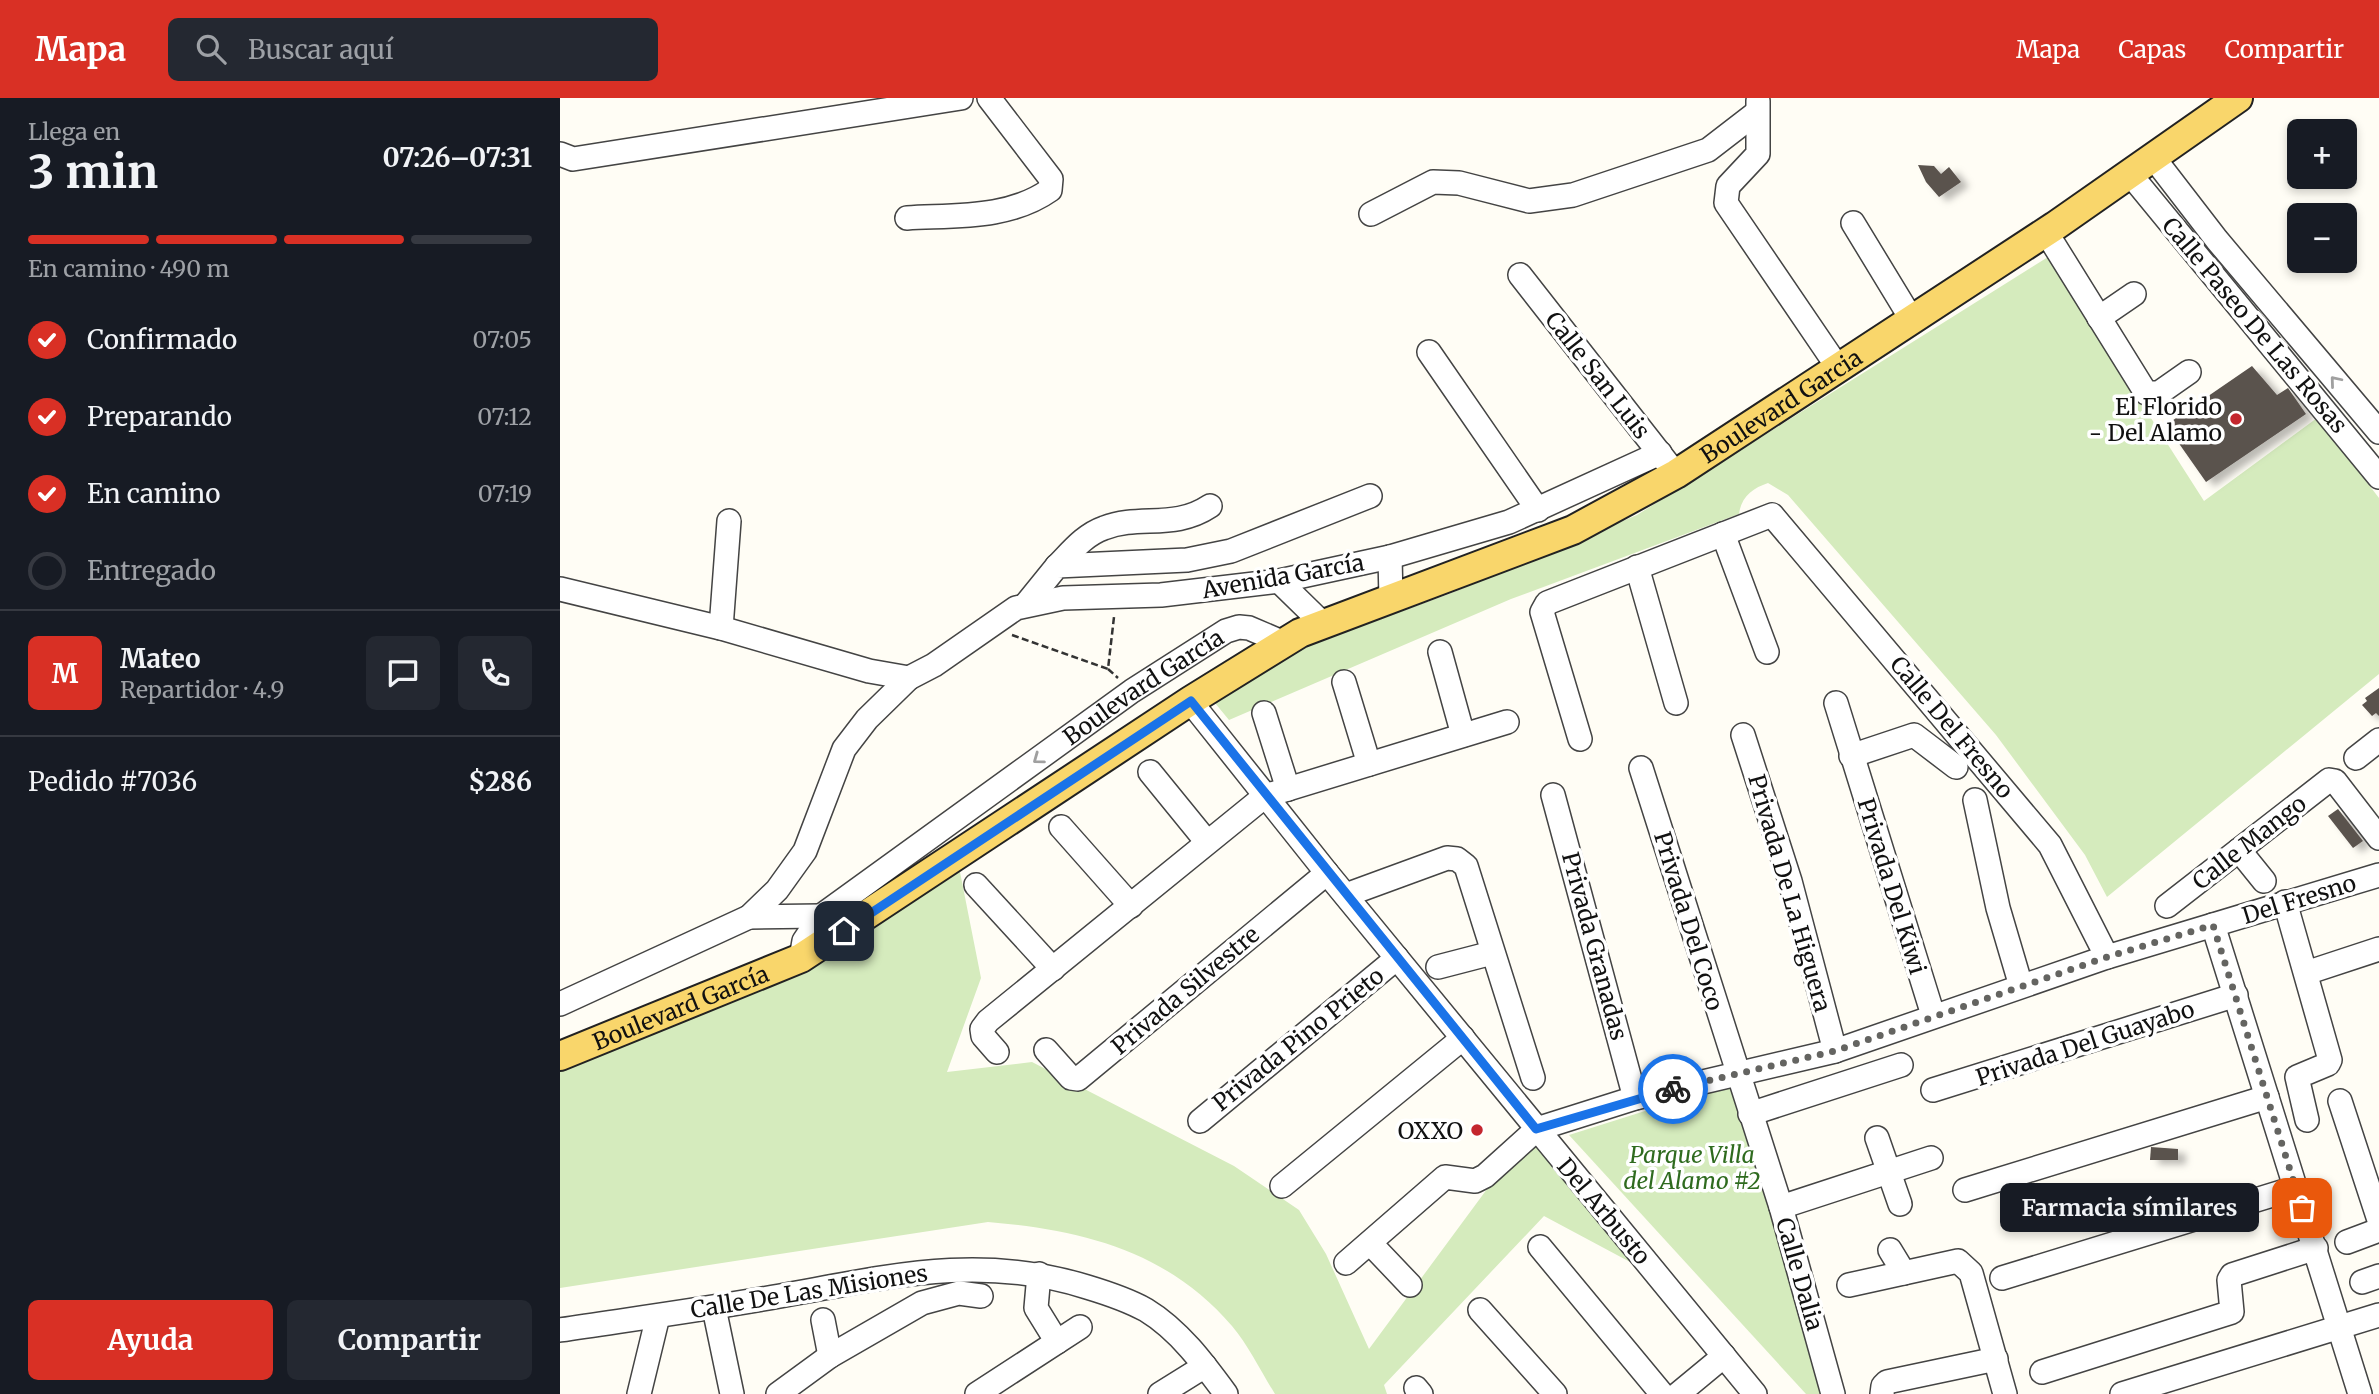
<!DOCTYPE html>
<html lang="es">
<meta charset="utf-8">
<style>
body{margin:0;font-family:Merriweather,serif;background:#242831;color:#f1f3f6;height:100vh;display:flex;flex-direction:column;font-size:26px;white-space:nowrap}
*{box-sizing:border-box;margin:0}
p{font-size:23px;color:#9ea1a6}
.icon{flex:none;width:38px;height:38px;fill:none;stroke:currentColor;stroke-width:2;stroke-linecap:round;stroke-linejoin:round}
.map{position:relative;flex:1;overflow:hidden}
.drawer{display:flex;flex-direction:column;background:#171b24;width:560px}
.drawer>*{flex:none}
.buttons{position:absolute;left:1727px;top:21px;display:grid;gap:14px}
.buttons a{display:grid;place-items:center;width:70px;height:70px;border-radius:10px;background:#171b24;box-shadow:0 4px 10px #0003;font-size:35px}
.pin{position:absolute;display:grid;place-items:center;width:60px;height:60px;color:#fff;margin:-30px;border-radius:14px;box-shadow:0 4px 10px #0006}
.courier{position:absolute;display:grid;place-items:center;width:70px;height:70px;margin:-35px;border:5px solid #1a73e8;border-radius:50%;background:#fff;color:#222;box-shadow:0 2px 9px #0007}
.bubble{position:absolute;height:49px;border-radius:10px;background:#171b24;box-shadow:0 4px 10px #0003;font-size:23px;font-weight:700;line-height:49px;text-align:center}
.head em{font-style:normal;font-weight:700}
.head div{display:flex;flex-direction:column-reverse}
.head{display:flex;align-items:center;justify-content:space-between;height:119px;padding:0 28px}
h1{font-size:46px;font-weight:700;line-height:52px}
.bar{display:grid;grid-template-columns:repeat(4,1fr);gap:10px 7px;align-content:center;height:84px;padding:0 28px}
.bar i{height:9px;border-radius:5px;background:#363941}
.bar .active{background:#d93025}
.bar p{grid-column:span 4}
.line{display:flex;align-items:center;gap:18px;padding:0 28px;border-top:2px solid #363941}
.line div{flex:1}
.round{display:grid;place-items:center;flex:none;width:74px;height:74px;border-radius:10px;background:#242831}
ol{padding:0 28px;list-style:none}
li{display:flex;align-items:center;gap:21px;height:77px}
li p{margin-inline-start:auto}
li .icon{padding:7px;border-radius:50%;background:#d93025;color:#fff;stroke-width:4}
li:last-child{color:#9ea1a6}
li i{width:38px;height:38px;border:4px solid #363941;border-radius:50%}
.action{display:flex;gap:14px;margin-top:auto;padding:14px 28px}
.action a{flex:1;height:80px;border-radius:10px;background:#d93025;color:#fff;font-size:28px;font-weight:700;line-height:80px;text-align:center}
.action a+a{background:#242831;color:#f1f3f6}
header{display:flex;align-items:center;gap:42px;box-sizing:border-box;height:98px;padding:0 35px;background:#d93025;color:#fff}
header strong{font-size:33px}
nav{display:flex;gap:38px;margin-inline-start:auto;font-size:24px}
.search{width:490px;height:63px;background:#242831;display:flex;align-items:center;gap:18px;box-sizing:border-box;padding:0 24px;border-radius:10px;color:#9ea1a6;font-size:26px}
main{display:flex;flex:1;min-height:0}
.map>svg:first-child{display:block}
</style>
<header>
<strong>Mapa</strong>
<div class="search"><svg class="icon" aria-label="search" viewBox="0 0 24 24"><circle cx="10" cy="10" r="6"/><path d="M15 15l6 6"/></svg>Buscar aquí</div>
<nav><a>Mapa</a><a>Capas</a><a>Compartir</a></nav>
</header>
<main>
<section class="drawer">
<div class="head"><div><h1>3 min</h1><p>Llega en</p></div><em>07:26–07:31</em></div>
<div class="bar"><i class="active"></i><i class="active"></i><i class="active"></i><i></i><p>En camino · 490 m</p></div>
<ol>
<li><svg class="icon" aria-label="check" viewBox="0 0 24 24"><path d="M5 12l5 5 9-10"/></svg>Confirmado<p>07:05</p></li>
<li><svg class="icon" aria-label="check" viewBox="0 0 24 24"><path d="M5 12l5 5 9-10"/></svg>Preparando<p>07:12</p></li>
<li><svg class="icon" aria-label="check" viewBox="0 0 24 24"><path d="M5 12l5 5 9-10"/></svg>En camino<p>07:19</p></li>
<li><i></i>Entregado</li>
</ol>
<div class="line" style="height:126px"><b class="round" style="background:#d93025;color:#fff">M</b><div><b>Mateo</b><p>Repartidor · 4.9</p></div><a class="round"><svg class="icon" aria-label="chat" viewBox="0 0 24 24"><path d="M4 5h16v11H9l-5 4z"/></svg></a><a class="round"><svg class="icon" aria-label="phone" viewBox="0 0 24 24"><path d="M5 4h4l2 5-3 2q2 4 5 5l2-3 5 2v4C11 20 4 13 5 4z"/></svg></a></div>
<div class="line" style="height:91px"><div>Pedido #7036</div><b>$286</b></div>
<div class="action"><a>Ayuda</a><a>Compartir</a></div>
</section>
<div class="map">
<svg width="1819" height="1296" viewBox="0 0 1819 1296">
<defs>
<filter id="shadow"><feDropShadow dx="8" dy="4.5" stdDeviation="3.5" flood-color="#0004"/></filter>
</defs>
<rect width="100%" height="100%" fill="#fffdf5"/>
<g fill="#d5ebbd">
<path d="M1488,159L1644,403L1757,320L1819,400V576L1547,799L1525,757L1436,637L1228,397L1208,385C1193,390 1181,399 1179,416L951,501L669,622L655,605L681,586L748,547L889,496L1077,417Z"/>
<path d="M399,769L421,880L387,974L472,964L674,1068L739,1112L766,1156L809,1251L961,1045L977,1031L1100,1180L984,1118L824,1287L827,1296H715C701,1274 689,1248 672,1228C608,1153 522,1132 428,1124L0,1190V972L244,864Z"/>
<polygon points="1177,984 1269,1296 1246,1296 1009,1037"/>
</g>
<g fill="#5a524d" filter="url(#shadow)">
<polygon points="1358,67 1374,68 1381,76 1389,69 1401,84 1379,99 1366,84"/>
<polygon points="1692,268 1717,297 1728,290 1746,316 1646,384 1606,327"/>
<polygon points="1819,590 1819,618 1816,615 1812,618 1802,607 1807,603 1805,600"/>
<polygon points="1778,711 1803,743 1793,750 1768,718"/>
<polygon points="1591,1049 1618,1051 1618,1062 1590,1062"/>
</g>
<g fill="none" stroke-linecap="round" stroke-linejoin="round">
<g stroke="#444" stroke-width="26">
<g id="minor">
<polyline points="1198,3 1198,56 1168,88 1166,105 1279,271"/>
<polyline points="0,56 13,61 401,0"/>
<polyline points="1593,59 1657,142 1819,334"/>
<polyline points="1570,76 1819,379"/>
<polyline points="811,116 873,84 899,85 969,103 1013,97 1148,52 1196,15"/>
<path d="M347,120C396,117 449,121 490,92L491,81L429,0"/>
<polyline points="1293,125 1352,222"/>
<polyline points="1486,134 1586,295 1599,295 1629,274"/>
<polyline points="960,177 1108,366"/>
<polyline points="1539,220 1574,196"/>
<polyline points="869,254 978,412"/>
<polyline points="1163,436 1207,554"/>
<polyline points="830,459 831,501"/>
<path d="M497,468C511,454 524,437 544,430C580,416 614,432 650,408"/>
<polyline points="1077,469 1116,605"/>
<polyline points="719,483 763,526"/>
<polyline points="0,491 161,530 309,573 349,580"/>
<polyline points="467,505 497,468 627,462 671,453 810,398"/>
<polyline points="161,530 169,423"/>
<polyline points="880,554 903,637"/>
<polyline points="784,584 809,666"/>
<polyline points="630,603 767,775 1195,1296"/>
<polyline points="1276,605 1373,917"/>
<polyline points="704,615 728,691"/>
<polyline points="1183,637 1230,783 1275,953"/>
<polyline points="1020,641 982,514 987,505 1212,417 1490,747 1547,859"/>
<polyline points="1291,658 1354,637 1396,669"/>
<polyline points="1796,660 1819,642"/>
<polyline points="1081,670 1221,1109 1273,1296"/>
<polyline points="590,674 647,744"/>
<polyline points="993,697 1075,1000"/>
<polyline points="1415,702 1438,810 1461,888"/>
<polyline points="501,729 571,808"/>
<polyline points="1679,752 1704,783"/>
<polyline points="416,787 493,871"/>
<polyline points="786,797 887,760 897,761 906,768 973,980"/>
<polyline points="1725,804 1770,962 1768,966 1737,979 1747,1022"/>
<polyline points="1607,808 1769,682 1775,683 1819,740"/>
<polyline points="189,819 261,818 268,823"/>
<polyline points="1653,827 1800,1296"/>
<path id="s1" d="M241,860L244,843L261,818L572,593L666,533L679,529L689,530L724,545"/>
<polyline points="878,869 932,855"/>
<polyline points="1746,875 1819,851"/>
<polyline points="0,906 189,819 217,792 245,753 284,651 307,621 349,580 374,567 456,510 503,500 601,497 719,483 830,459 949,424 1100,355"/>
<polyline points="486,952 511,980 518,981 767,775"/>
<polyline points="437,954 423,938 422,931 428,923 705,698 947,624"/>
<polyline points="1373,992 1676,897"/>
<polyline points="1780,1003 1819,1122"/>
<polyline points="1190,1016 1341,967"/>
<polyline points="640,1023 837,860"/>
<polyline points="1317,1040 1340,1106"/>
<polyline points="722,1088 903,940"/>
<polyline points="1405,1092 1707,999"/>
<polyline points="1221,1109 1371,1060"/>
<polyline points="1787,1144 1819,1132"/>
<polyline points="810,1145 850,1187"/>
<polyline points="980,1149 1102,1296"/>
<polyline points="1330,1152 1344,1175"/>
<polyline points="786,1165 885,1079 915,1083 925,1078 977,1031 1075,1000 1275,953 1547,859 1819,777"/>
<polyline points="479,1176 476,1210 497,1244"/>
<polyline points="1442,1180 1735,1090"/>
<polyline points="1802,1184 1819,1178"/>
<polyline points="1289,1187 1398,1163 1411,1175 1445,1296"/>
<polyline points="154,1210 172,1296"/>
<polyline points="920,1212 995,1296"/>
<polyline points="263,1222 270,1258"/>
<path d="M0,1232C73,1221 147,1211 220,1198C327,1179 419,1155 527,1189C547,1195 568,1202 586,1212C619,1232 644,1266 666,1296"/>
<polyline points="1482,1274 1672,1214 1669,1182 1672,1177 1756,1150"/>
<polyline points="856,1290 861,1296"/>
<polyline points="79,1296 98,1218"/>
<polyline points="218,1296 270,1258 362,1205 399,1195 421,1198"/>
<polyline points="417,1296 520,1229"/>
<polyline points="600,1296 645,1268"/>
<polyline points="1118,1296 1164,1258"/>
<polyline points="1322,1296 1323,1288 1327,1284 1436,1261"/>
<polyline points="1562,1296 1819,1217"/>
</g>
</g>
<g stroke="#222" stroke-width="32">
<g id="major">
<path id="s2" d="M0,958L241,860L630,603L740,535L1013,432L1116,376L1495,128L1678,0"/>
</g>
</g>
<g stroke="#333" stroke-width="2.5" stroke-dasharray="7 3.5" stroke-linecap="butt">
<polyline points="452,537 548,571 554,519"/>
<polyline points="548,571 558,580"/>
</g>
<use href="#minor" stroke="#fff" stroke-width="23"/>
<use href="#major" stroke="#f9d66b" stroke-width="28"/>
</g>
<defs><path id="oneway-chevron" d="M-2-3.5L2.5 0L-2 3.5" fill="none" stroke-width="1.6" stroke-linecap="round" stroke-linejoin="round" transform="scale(1.75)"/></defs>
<g stroke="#a0a0a0">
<use href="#oneway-chevron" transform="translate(1775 283) rotate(-130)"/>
<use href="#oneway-chevron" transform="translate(478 661) rotate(144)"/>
</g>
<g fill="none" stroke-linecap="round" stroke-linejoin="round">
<polyline stroke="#646461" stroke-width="7" stroke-dasharray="0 12.6" points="1113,991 1275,953 1547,859 1653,827 1742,1110"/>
<polyline stroke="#1a73e8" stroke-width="9" points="284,833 631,603 976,1031 1113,991"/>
</g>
<g fill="#c4262e" stroke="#fff" stroke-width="2.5">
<circle cx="1676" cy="321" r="7"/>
<circle cx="917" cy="1032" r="7"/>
</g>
<g text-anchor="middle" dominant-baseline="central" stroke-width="7" stroke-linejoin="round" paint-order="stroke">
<g font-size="23" fill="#111" stroke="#fff">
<text transform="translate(1695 227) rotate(50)">Calle Paseo De Las Rosas</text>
<text transform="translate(1038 277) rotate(52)">Calle San Luis</text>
<text stroke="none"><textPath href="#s2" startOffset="1390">Boulevard Garcia</textPath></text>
<text transform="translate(723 478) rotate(-10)">Avenida García</text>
<text stroke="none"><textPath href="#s1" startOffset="443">Boulevard García</textPath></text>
<text transform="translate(1392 629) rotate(50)">Calle Del Fresno</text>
<text transform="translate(1689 744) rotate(-38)">Calle Mango</text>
<text transform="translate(1332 788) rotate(73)">Privada Del Kiwi</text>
<text transform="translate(1230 795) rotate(74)">Privada De La Higuera</text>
<text transform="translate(1739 801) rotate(-17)">Del Fresno</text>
<text transform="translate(1129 823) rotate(73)">Privada Del Coco</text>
<text transform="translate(1035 848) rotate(75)">Privada Granadas</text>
<text transform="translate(625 892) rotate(-40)">Privada Silvestre</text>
<text stroke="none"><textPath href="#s2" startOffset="130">Boulevard García</textPath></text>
<text transform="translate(738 941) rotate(-39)">Privada Pino Prieto</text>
<text transform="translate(1525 945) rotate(-18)">Privada Del Guayabo</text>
<text transform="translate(1044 1113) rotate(50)">Del Arbusto</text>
<text transform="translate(1240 1176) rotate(74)">Calle Dalia</text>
<text transform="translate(249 1193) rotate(-9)">Calle De Las Misiones</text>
</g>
<g font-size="23" fill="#111" stroke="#fff" text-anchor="end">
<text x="1662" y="308">El Florido<tspan x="1662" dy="26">- Del Alamo</tspan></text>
<text x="903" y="1032">OXXO</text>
</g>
<g font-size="23" font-style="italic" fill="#2f6b1f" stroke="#fff">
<text x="1132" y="1056">Parque Villa<tspan x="1132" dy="26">del Alamo #2</tspan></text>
</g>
</g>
</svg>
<div class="buttons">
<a>+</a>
<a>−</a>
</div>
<div class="pin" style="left:1742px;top:1110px;background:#ea580c"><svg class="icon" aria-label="bag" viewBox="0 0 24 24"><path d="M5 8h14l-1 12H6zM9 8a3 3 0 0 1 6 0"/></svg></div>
<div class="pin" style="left:284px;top:833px;background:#1f2937"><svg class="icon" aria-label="home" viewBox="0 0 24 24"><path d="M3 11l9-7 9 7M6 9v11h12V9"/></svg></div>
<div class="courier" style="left:1113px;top:991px"><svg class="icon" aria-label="bike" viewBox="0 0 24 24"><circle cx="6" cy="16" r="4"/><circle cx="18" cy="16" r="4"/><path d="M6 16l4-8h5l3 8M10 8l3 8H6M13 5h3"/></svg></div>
<div class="bubble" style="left:1440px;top:1085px;width:259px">Farmacia símilares</div>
</div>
</main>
